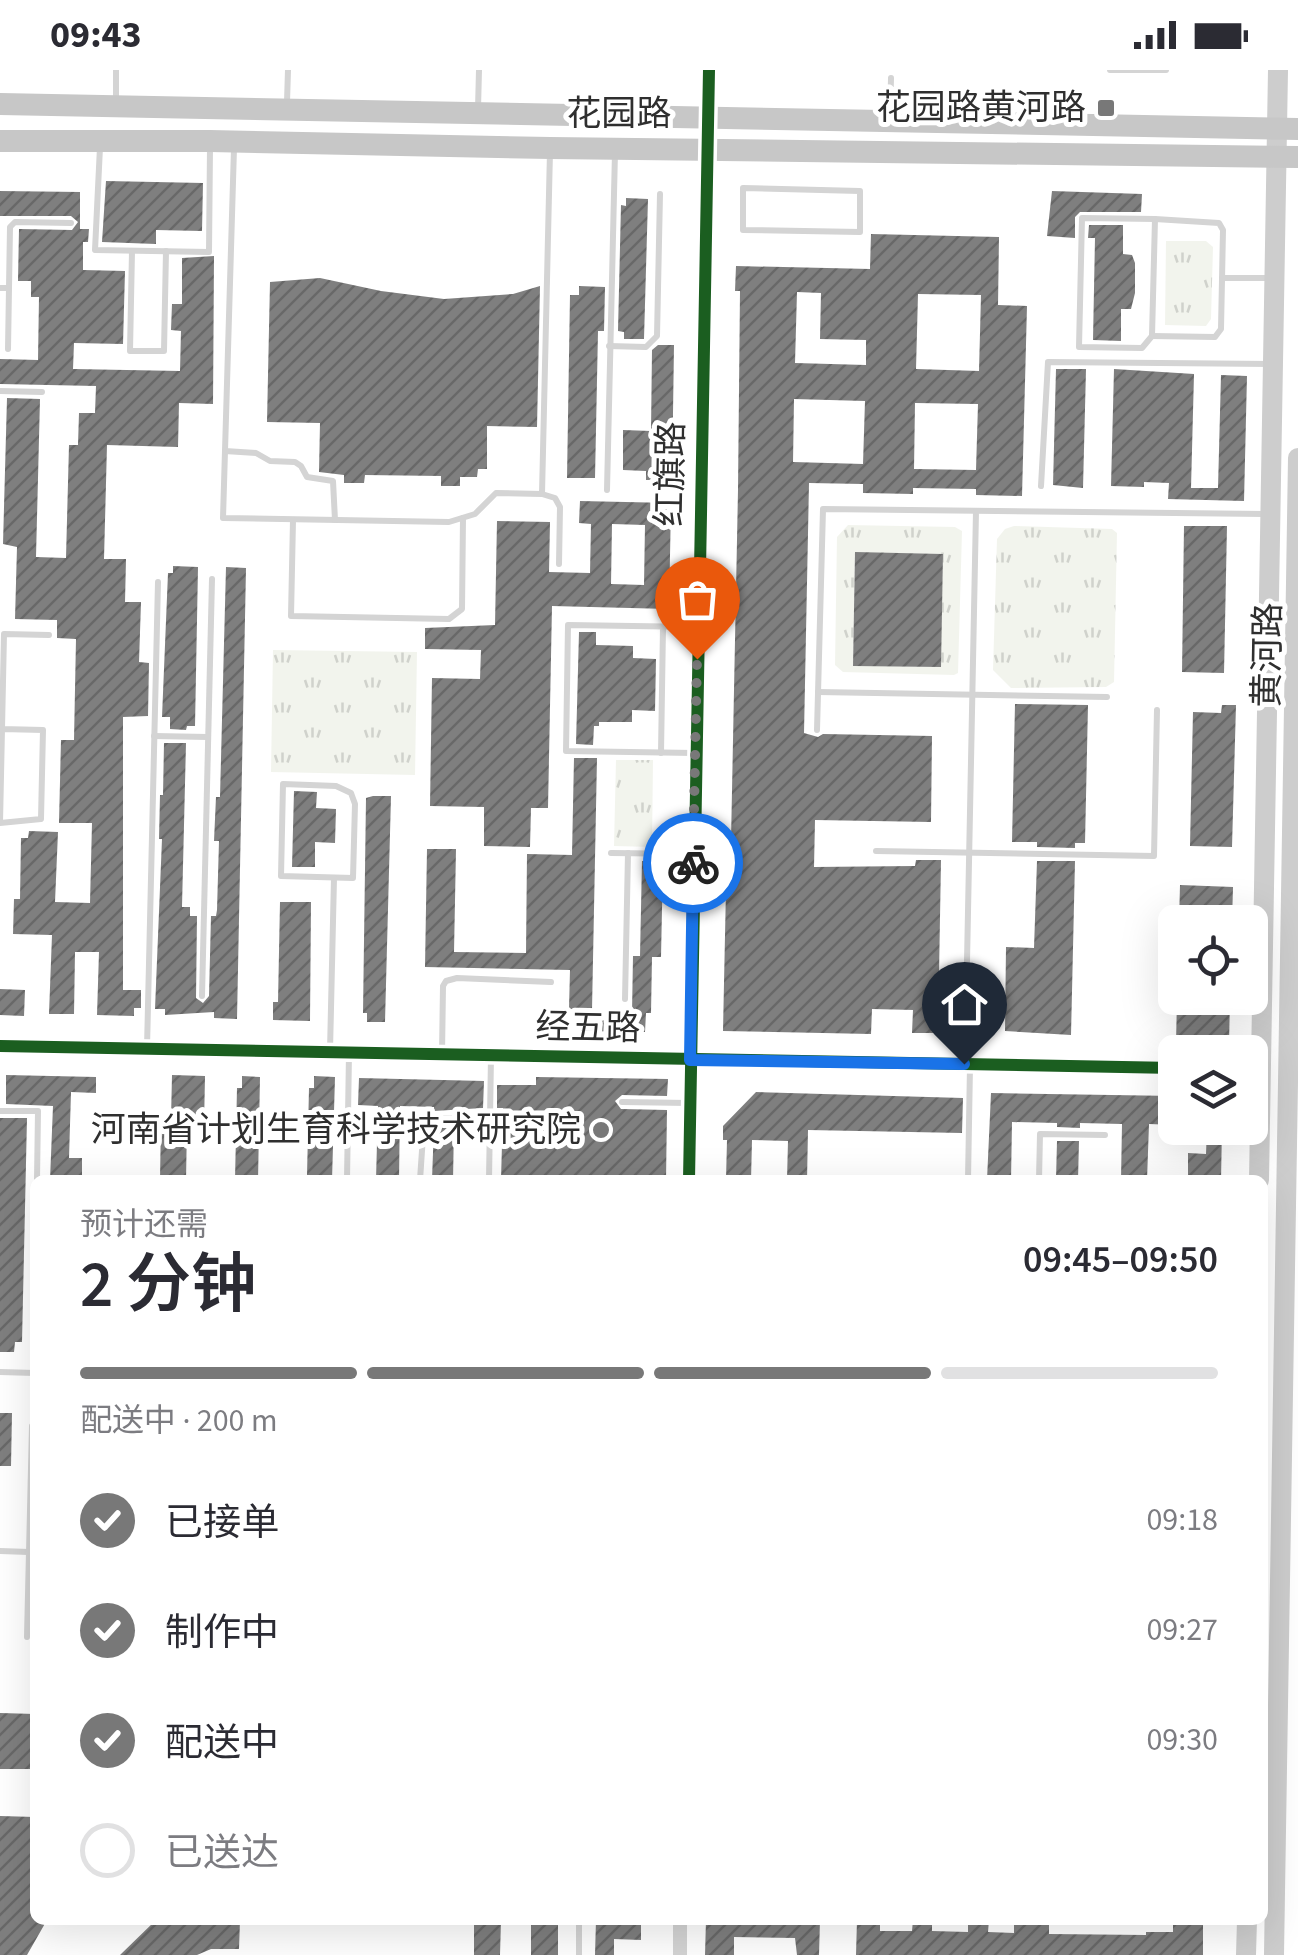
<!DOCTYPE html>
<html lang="zh">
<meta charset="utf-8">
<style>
body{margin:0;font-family:"Source Sans 3","Noto Sans SC",sans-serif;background:#f2f2f3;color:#2b2b33;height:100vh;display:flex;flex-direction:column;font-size:38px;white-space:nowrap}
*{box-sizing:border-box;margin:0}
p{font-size:32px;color:#7c7c81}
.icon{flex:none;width:55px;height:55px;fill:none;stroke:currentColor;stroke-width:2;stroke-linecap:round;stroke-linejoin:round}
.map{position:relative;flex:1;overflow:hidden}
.sheet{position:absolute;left:30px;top:1105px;width:1238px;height:750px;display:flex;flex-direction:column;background:#fff;border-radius:15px;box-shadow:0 10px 40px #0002}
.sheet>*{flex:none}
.controls{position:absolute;left:1158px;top:835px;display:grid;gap:20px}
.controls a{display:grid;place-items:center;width:110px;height:110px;border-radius:15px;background:#fff;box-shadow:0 10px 40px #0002;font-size:50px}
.pin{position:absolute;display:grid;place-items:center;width:85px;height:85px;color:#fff;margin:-102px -42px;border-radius:50% 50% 50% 0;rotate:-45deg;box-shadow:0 0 10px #0007}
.pin .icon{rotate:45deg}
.courier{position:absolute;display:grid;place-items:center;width:100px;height:100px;margin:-50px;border:8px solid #1a73e8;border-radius:50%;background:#fff;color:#222;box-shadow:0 2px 12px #0007}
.headline em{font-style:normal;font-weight:600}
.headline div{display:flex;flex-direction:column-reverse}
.headline{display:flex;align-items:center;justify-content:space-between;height:170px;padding:0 50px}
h1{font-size:65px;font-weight:600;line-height:75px}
.bar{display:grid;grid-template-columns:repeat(4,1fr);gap:15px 10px;align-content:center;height:120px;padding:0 50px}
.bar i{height:12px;border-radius:8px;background:#e1e1e2}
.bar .on{background:#787878}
.bar p{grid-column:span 4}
ol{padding:0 50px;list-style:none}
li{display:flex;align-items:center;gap:30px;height:110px}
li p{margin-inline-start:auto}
li .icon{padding:10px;border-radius:50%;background:#787878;color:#fff;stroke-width:4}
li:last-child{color:#7c7c81}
li i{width:55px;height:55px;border:5px solid #e1e1e2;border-radius:50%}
.status{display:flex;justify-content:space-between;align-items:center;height:70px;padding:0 50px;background:#fff;direction:ltr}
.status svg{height:28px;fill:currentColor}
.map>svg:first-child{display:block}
</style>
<div class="status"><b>09:43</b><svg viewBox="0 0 49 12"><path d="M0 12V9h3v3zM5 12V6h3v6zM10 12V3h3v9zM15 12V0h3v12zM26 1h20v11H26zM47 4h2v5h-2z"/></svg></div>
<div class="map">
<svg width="1298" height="1885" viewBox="0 0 1298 1885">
<defs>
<pattern id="grass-tufts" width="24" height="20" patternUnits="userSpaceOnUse" patternTransform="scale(2.5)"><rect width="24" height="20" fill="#f2f4ed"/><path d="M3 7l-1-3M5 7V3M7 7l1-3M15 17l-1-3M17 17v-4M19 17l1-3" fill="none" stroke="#d0d2cc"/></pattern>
<pattern id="building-hatch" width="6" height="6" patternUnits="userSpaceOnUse" patternTransform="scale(2.5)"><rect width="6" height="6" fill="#7f7f7f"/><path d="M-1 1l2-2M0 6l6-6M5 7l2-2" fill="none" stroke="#686868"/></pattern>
</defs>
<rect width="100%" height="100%" fill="#fff"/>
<g fill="url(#grass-tufts)" fill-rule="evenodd">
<polygon points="1166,171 1206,171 1213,177 1211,249 1206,256 1165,255"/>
<path d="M848,455L955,457L962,461L958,603L954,605L843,602L835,595L837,467ZM855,483L943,484L940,597L853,595Z"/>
<polygon points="1014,456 1112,459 1117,463 1114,612 1106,617 1011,618 993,600 997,469 1005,459"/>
<polygon points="273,580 417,582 415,705 271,702"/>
<polygon points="616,690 653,690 652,777 614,776"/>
</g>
<g fill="url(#building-hatch)" fill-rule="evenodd">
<polygon points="106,111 203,113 202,161 156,160 156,174 102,172"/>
<polygon points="0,121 80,122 80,159 89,159 88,172 83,172 83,200 125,201 123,274 74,273 73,299 180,301 181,261 171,260 172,234 182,234 182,188 214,186 213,334 179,333 178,377 107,375 104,489 126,489 125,532 141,532 139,592 149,593 148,646 123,647 123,920 141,920 141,938 134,938 134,946 97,945 99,882 75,882 74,944 49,944 52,865 13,864 14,829 20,829 21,768 28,768 29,761 58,762 55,832 90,833 92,753 59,753 61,670 74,670 76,569 57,568 57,550 15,549 17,477 3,474 7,328 40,329 36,487 66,488 69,375 78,375 79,343 95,343 96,316 0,314 0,289 38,290 39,227 31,227 31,211 18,211 19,159 72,160 78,152 71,146 0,146"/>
<polygon points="1052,121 1142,124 1141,142 1080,142 1075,147 1075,168 1047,166"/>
<polygon points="626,128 648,129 644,269 624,269 624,262 618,261 621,135 626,136"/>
<polygon points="1089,155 1123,155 1123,184 1132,185 1135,193 1135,223 1131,239 1121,239 1121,271 1093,270 1095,168 1088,168"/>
<path d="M871,164L999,167L998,235L1027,236L1022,426L976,425V419L913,418V424L863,423V414L809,413L804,663L818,667L823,664L932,666L931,752L815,750L814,797L915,796L916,790H941L938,963H912L913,940L872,939L871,964L723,961L727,771H731L738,420L740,221H735L736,196L870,199ZM797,222L821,223L820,269L866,270V295L795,293ZM918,224L981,225L979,301L916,299ZM794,329L865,331L863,394L793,392ZM915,333L978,334L976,400L914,399Z"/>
<polygon points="320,208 381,221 444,229 513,224 540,216 537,357 487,356 487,399 478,399 477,407 460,407 460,416 441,416 441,406 365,405 364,413 344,413 344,405 319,402 320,353 267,352 270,212"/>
<polygon points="579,216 605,217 604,261 598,261 595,408 567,408 570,225 579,225"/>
<polygon points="658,275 674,275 672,410 646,410 646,401 623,400 623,360 651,361 652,280"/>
<polygon points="1056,299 1086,299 1083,418 1053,415"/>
<polygon points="1114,299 1194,304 1191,418 1218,418 1221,305 1247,306 1244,431 1168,429 1169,413 1144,412 1144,417 1111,416"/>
<path d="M580,431L671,433L669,539L552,536L548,738H531L530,777L484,776V737L430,736L432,608L480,609L481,580L425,579V558L495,555L497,451L550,452L549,502L590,503L591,454L579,453ZM612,454L645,455L644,515L611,514Z"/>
<polygon points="1184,456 1227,456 1224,603 1182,602"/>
<polygon points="855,482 943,484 941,597 853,596"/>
<polygon points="173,496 198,497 195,656 187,656 186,660 170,659 170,647 162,647 168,503 173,503"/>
<polygon points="226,497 246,498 237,949 214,948 214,942 165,945 165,939 155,939 162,769 159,769 160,725 163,725 164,673 186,673 182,837 190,837 190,846 197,846 196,928 203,933 209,926 211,846 216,846 217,840 219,771 214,771 216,727 220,727"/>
<polygon points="579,562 596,562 596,575 633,576 633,588 656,589 655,641 632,640 632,652 599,652 599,656 594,656 593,675 576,674"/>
<polygon points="1015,634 1088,635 1085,773 1075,773 1075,778 1037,777 1037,772 1012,772"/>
<polygon points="1222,635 1236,635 1232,777 1190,776 1193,642 1221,643"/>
<polygon points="574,688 597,688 592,940 569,939 570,900 425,897 427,779 456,779 454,882 526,883 527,784 572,785"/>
<polygon points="294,721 317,722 316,738 336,739 335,773 315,772 315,797 292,797"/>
<polygon points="373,726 391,726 385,952 367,952 367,943 363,943 366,728"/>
<polygon points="642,791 663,791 661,887 652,887 651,943 646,943 645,962 581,961 581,942 632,943 633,886 640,886"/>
<polygon points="1037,791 1075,791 1071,965 1005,961 1006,877 1034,878"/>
<polygon points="1180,815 1233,817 1232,852 1179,852"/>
<polygon points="280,832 311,832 310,951 273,950 273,932 278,932"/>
<polygon points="0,919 25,920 24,946 0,945"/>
<polygon points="1177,928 1230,928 1229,975 1176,974"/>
<polygon points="6,1005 96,1007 96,1023 71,1022 69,1088 82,1088 82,1110 50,1110 53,1036 6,1034"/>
<polygon points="172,1005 205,1006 204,1056 187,1055 186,1110 160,1110 161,1049 171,1049"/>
<polygon points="242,1006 260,1007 258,1110 235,1110 237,1018 242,1018"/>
<polygon points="314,1006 335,1007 332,1110 312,1110 312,1106 307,1106 309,1018 314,1018"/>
<polygon points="536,1007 668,1009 667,1026 622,1025 615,1031 621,1039 667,1040 666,1110 501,1110 503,1038 497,1038 497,1015 536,1015"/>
<polygon points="359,1008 484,1011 483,1038 434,1041 434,1037 400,1036 399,1110 376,1110 378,1036 358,1035"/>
<polygon points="756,1022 963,1028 962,1063 808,1060 807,1110 787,1110 788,1071 752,1070 751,1110 726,1110 727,1070 723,1070 723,1056"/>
<polygon points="991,1023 1175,1026 1175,1055 1149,1054 1147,1110 1121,1110 1122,1054 1080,1053 1080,1058 1057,1057 1057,1053 1012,1052 1011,1110 987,1110"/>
<polygon points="0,1048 27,1048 22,1272 15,1272 14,1282 0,1282"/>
<polygon points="434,1055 454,1055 453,1110 432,1110"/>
<polygon points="1207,1058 1222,1058 1221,1110 1188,1110 1188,1083 1206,1084"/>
<polygon points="1057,1071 1079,1071 1078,1110 1056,1110"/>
<polygon points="0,1343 12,1343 11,1396 0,1396"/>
<polygon points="0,1643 35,1644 35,1699 0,1699"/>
<polygon points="0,1746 35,1747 35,1850 47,1850 27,1885 0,1885"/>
<polygon points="156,1850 240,1850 239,1879 211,1879 197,1885 120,1885"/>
<polygon points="474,1850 501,1850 500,1885 474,1885"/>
<rect x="531" y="1850" width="27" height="35"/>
<polygon points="596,1850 641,1850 641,1870 614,1869 614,1885 595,1885"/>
<polygon points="706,1850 820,1850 819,1885 797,1885 795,1868 734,1867 734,1885 705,1885"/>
<polygon points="857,1850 880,1850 880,1861 912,1861 913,1850 932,1850 932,1861 968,1862 968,1850 989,1850 988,1862 1014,1863 1014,1850 1049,1850 1049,1864 1146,1865 1146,1862 1173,1862 1173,1850 1203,1850 1203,1885 856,1885"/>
</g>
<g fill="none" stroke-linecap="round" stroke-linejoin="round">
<g stroke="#d4d4d4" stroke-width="6">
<polyline points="1110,0 1166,0"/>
<polyline points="116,30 116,0"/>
<polyline points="287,32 288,0"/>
<polyline points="478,39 479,0"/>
<polyline points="890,49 891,8"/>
<polyline points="100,77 95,180 209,182 210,77"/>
<polyline points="234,78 223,448 449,452 475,444 496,423 542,424 550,81"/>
<polygon points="743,118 860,121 860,162 743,160"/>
<polygon points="1082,148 1155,149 1152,266 1142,278 1079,277"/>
<polyline points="132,181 130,281 164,281 166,181"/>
<polyline points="1222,208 1271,208"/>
<polyline points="0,218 9,218 10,157 15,152 71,153"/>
<polyline points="1152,266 1215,267 1221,259 1223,160 1219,153 1155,149"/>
<polyline points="609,276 646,277 657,266 660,124"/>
<polyline points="8,279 9,218"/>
<polyline points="0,321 42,322"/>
<polyline points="225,381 256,383 270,391 295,392 301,396 307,407 333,411 335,450"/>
<polyline points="1041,416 1048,292 1271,294"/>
<polyline points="607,420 615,82"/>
<polyline points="542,424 555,428 560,437 559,494"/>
<polyline points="293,450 291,546 449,549 462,539 463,448"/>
<polyline points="818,622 1107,627"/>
<polyline points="2,659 43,660 41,749 0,753 4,564 49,565"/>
<polyline points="817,660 823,439 1265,444"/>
<polyline points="154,666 208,667"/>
<polyline points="661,683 663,557"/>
<polyline points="694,683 566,681 568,555 697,557"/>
<polygon points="283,714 336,716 351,723 355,734 353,808 281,806"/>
<polyline points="876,781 1154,786 1157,640"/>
<polyline points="611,783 693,784"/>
<polyline points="202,926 212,509"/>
<polyline points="625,929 628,783"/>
<polyline points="147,978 158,512"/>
<polyline points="330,981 334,808"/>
<polyline points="442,984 443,916 446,911 457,908 551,912"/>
<polyline points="965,992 976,441"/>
<polyline points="622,1032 688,1033"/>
<polyline points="0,1041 38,1041 37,1110"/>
<polyline points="347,1110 349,983"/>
<polyline points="420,1110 424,1051 432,1048 490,1049"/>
<polyline points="489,1110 491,986"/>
<polyline points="968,1110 970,996"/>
<polyline points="1039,1110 1040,1064 1105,1065"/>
<polyline points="34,1216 35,1173"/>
<polyline points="0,1302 35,1303"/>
<polyline points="0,1481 29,1482"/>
<polyline points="27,1567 32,1356"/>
<polyline points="579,1885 579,1850"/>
</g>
<g stroke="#d4d4d4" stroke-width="14">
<polyline points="0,976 1175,998"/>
<polyline points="689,1110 709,0"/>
<polyline points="680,1885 680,1850"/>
</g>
<g stroke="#cdcdcd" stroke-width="20">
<polyline points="1259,1110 1278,0"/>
<polyline points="1246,1885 1247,1850"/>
<polyline points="1274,1885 1298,388"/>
</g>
<g stroke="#c7c7c7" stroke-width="22">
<polyline points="0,34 1298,59"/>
<polyline points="0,71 210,71 550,78 1298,87"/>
</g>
<g stroke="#fff" stroke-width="19">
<g id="cycleway">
<polyline points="0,976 1175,998"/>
<polyline points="689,1110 709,0"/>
</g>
</g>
<use href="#cycleway" stroke="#1b5e20" stroke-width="12"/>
</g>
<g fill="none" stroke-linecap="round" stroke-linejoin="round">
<polyline stroke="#787878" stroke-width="10" stroke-dasharray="0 18" points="693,793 697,589"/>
<polyline stroke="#1a73e8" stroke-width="12" points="693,793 690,990 964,994"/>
</g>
<g fill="#787878" stroke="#fff" stroke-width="4">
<rect x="1096" y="28" width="20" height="20" rx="5"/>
<circle cx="601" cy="1060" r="10"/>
</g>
<g text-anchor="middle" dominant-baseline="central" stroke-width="10" stroke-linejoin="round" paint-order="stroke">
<g font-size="35" fill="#2f2f2f" stroke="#fff" text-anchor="end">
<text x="1086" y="38">花园路黄河路</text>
<text x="581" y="1060">河南省计划生育科学技术研究院</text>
</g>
<g font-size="35" fill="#2f2f2f" stroke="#fff">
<text x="619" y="44">花园路</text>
<text transform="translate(671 404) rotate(-89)">红旗路</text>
<text transform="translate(1268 585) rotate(-89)">黄河路</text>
<text transform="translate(588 958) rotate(1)">经五路</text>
</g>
</g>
</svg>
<div class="controls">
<a><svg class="icon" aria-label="locate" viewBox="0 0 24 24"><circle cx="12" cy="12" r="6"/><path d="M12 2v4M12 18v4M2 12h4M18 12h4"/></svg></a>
<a><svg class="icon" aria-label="layers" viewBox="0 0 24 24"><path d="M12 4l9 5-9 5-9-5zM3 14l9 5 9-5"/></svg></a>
</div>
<div class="pin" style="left:697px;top:589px;background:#ea580c"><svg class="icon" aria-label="bag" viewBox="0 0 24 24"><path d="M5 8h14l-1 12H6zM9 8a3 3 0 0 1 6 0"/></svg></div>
<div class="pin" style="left:964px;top:994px;background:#1f2937"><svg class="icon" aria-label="home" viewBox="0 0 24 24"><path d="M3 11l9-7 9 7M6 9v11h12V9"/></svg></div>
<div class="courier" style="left:693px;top:793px"><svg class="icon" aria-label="bike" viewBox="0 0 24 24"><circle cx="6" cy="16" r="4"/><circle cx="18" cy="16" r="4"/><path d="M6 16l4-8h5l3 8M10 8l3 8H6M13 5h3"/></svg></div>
<section class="sheet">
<div class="headline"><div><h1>2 分钟</h1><p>预计还需</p></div><em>09:45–09:50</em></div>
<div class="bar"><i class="on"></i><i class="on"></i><i class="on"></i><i></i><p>配送中 · 200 m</p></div>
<ol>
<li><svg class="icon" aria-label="check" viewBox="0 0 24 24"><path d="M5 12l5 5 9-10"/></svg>已接单<p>09:18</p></li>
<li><svg class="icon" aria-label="check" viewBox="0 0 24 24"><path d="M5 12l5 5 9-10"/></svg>制作中<p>09:27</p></li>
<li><svg class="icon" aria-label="check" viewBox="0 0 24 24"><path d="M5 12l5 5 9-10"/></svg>配送中<p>09:30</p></li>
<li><i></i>已送达</li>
</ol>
</section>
</div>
